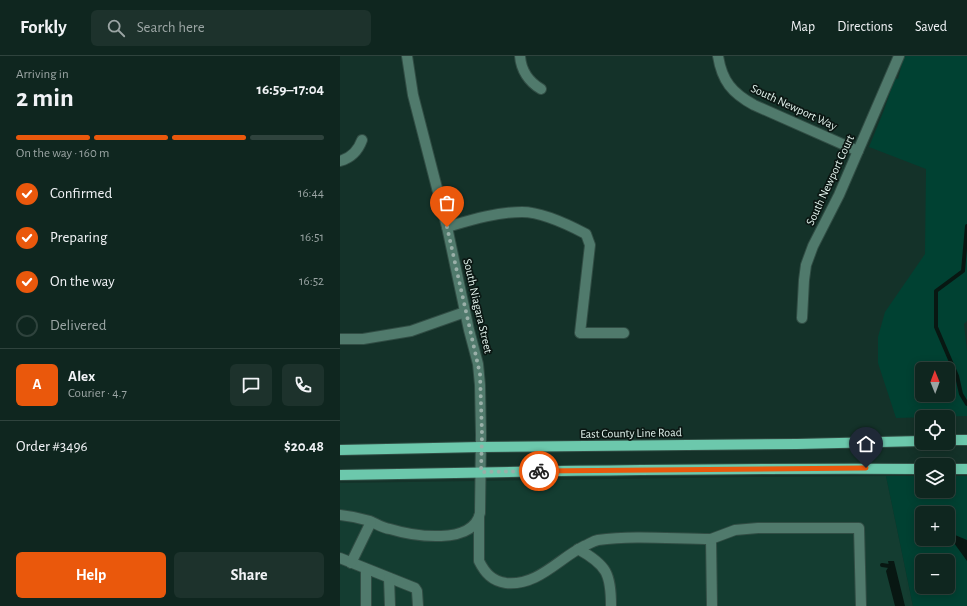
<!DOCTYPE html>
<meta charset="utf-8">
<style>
body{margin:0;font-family:"Alegreya Sans",sans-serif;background:#1d322c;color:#f1f3f6;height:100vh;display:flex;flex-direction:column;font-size:15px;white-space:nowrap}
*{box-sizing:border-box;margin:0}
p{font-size:13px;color:#9ba5a4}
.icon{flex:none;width:22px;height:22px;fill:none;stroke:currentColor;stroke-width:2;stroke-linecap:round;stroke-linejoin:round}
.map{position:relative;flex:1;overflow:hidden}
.drawer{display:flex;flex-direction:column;background:#0f261f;width:340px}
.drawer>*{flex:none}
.needle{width:26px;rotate:359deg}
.controls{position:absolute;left:575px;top:306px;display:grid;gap:8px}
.controls a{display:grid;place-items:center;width:40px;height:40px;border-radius:6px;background:#0f261f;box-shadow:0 2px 10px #0003,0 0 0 1px #2f433d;font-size:20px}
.pin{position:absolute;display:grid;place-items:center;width:34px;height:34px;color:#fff;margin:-41px -17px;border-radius:50% 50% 50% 0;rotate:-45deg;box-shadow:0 0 4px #0007}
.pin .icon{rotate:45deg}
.courier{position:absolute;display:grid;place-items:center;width:40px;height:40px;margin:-20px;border:3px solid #ea580c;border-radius:50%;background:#fff;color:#222;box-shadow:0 1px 5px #0007}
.head em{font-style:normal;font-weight:700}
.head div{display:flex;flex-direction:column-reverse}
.head{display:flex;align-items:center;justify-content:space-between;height:68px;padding:0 16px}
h1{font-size:26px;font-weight:700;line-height:30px}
.bar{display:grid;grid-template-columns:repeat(4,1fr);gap:6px 4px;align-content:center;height:48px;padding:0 16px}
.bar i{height:5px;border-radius:3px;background:#2f433d}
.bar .on{background:#ea580c}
.bar p{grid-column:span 4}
.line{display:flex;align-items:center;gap:10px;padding:0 16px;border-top:1px solid #2f433d}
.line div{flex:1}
.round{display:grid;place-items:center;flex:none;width:42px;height:42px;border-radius:6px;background:#1d322c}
ol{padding:0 16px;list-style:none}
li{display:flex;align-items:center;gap:12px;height:44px}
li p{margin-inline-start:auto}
li .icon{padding:4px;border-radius:50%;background:#ea580c;color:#fff;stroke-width:4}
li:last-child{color:#9ba5a4}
li i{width:22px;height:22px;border:2px solid #2f433d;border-radius:50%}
.action{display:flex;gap:8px;margin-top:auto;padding:8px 16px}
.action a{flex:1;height:46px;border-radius:6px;background:#ea580c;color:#fff;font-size:16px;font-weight:700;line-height:46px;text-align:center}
.action a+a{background:#1d322c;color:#f1f3f6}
header{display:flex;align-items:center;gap:24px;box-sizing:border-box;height:56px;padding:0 20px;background:#0f261f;border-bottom:1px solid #2f433d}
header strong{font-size:19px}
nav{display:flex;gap:22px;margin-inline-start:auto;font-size:14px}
.search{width:280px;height:36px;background:#1d322c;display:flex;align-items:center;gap:10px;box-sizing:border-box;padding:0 14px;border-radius:6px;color:#9ba5a4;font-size:15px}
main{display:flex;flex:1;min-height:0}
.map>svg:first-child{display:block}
</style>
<header>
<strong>Forkly</strong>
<div class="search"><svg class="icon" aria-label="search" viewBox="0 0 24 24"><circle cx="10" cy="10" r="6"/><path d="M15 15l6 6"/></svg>Search here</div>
<nav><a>Map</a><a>Directions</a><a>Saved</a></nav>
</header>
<main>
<section class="drawer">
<div class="head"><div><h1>2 min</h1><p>Arriving in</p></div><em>16:59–17:04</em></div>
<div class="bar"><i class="on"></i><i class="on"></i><i class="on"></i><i></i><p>On the way · 160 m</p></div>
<ol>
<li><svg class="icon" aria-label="check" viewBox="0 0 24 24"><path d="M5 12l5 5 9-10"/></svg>Confirmed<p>16:44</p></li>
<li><svg class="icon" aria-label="check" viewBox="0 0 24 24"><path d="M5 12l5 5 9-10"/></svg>Preparing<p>16:51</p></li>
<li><svg class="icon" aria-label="check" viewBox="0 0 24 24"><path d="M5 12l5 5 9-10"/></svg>On the way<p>16:52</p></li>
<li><i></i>Delivered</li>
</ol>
<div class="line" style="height:72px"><b class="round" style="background:#ea580c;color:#fff">A</b><div><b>Alex</b><p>Courier · 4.7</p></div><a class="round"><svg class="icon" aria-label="chat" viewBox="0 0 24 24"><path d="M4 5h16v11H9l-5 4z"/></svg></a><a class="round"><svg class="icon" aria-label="phone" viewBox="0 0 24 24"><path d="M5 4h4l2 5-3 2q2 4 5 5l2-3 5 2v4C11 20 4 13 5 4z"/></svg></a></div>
<div class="line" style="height:52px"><div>Order #3496</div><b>$20.48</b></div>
<div class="action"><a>Help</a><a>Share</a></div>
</section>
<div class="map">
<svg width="627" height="550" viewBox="0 0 627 550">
<rect width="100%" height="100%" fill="#143229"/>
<polygon fill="#143d31" points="546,420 573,550 0,550 0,427 408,421"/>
<g fill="#004132" fill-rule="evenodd">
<path d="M564,0H627V265L624,268L627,295V360L556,362L538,307V281L545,256L585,198L586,113L529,91L544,54L555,22L558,23ZM582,313H608V339H582Z"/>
<path d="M546,420H582V435H608V420H627V550H573ZM582,457H608V483H582ZM582,505H608V531H582Z"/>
</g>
<g fill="#081712">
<polygon points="615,479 627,484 627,505 614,487 616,485 613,483"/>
<polygon points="548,505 554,505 565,550 555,550 546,515 549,510"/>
</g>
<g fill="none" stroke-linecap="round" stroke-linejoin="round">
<g stroke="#081712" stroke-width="4">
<polyline points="627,170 623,215 596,235 596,271 617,320 621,338 627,348"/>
<polyline points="542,509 549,510"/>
</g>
<g stroke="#314d44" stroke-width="12">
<g id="minor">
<path d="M180,0C181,14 189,26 201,33"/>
<path d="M378,0C382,25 392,37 414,49L518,95"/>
<path d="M0,105C11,102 18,95 22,84"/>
<path d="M107,171C131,164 157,156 182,156C202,156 229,169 246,178L250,189L240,277H284"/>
<polyline points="462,262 464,224 466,209 473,190 499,139 559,0"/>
<polyline points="0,283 23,283 71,275 125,256"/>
<path d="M0,459C10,460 20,462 30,465C37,468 42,472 50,473C73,480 133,490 140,457L141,379L140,329L138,308L129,274L107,171L73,39L67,0"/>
<path d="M139,461V505C145,517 152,525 166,527C198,530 218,503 244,490C249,488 253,485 258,484C294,479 335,483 371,483L372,550"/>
<polyline points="371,483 395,474 418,472 519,472 521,550"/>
<path d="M238,493C267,509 271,518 271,550"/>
<polyline points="0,502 75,532 77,535 78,550"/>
<polyline points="11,507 31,466"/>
<polyline points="26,513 26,550"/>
<polyline points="49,522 50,550"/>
</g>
</g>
<g stroke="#314d44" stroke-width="12">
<g id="major">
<polyline points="608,384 627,384"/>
<polyline points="0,394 141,391 457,388 582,385"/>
<polyline points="608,413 627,413"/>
<path d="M0,419C194,415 388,412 582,413"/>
</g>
</g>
<use href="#minor" stroke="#507a6c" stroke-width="10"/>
<use href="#major" stroke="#6cc8ac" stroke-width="10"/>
</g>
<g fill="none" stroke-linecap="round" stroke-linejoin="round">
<polyline stroke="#99afa8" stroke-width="4" stroke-dasharray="0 7.2" points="107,171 140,318 142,379 141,416 199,415"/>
<polyline stroke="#ea580c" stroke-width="5" points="199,415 526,412"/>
</g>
<g text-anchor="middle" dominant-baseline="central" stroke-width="3.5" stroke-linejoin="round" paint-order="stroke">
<g font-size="12" fill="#e1f2ec" stroke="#0b1713">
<text transform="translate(454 51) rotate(25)">South Newport Way</text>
<text transform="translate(490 124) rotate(-65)">South Newport Court</text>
<text transform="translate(138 250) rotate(77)">South Niagara Street</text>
<text transform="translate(291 377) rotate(-1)">East County Line Road</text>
</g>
</g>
</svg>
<div class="controls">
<a><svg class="needle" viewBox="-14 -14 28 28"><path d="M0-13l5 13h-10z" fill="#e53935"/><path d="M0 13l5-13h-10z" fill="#9ba5a4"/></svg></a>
<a><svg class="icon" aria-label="locate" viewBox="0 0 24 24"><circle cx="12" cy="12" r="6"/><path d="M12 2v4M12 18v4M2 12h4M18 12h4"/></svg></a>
<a><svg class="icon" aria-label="layers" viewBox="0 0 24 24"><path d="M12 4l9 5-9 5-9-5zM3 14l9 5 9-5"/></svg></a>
<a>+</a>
<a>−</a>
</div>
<div class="pin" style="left:107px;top:171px;background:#ea580c"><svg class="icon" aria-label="bag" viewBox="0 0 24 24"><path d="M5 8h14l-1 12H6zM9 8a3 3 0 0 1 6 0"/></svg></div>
<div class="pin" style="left:526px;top:412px;background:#1f2937"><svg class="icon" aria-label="home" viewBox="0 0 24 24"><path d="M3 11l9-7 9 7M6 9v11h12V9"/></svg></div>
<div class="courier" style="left:199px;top:415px"><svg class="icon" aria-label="bike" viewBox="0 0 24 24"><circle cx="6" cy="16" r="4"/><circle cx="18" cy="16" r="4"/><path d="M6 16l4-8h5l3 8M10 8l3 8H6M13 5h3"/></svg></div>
</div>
</main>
